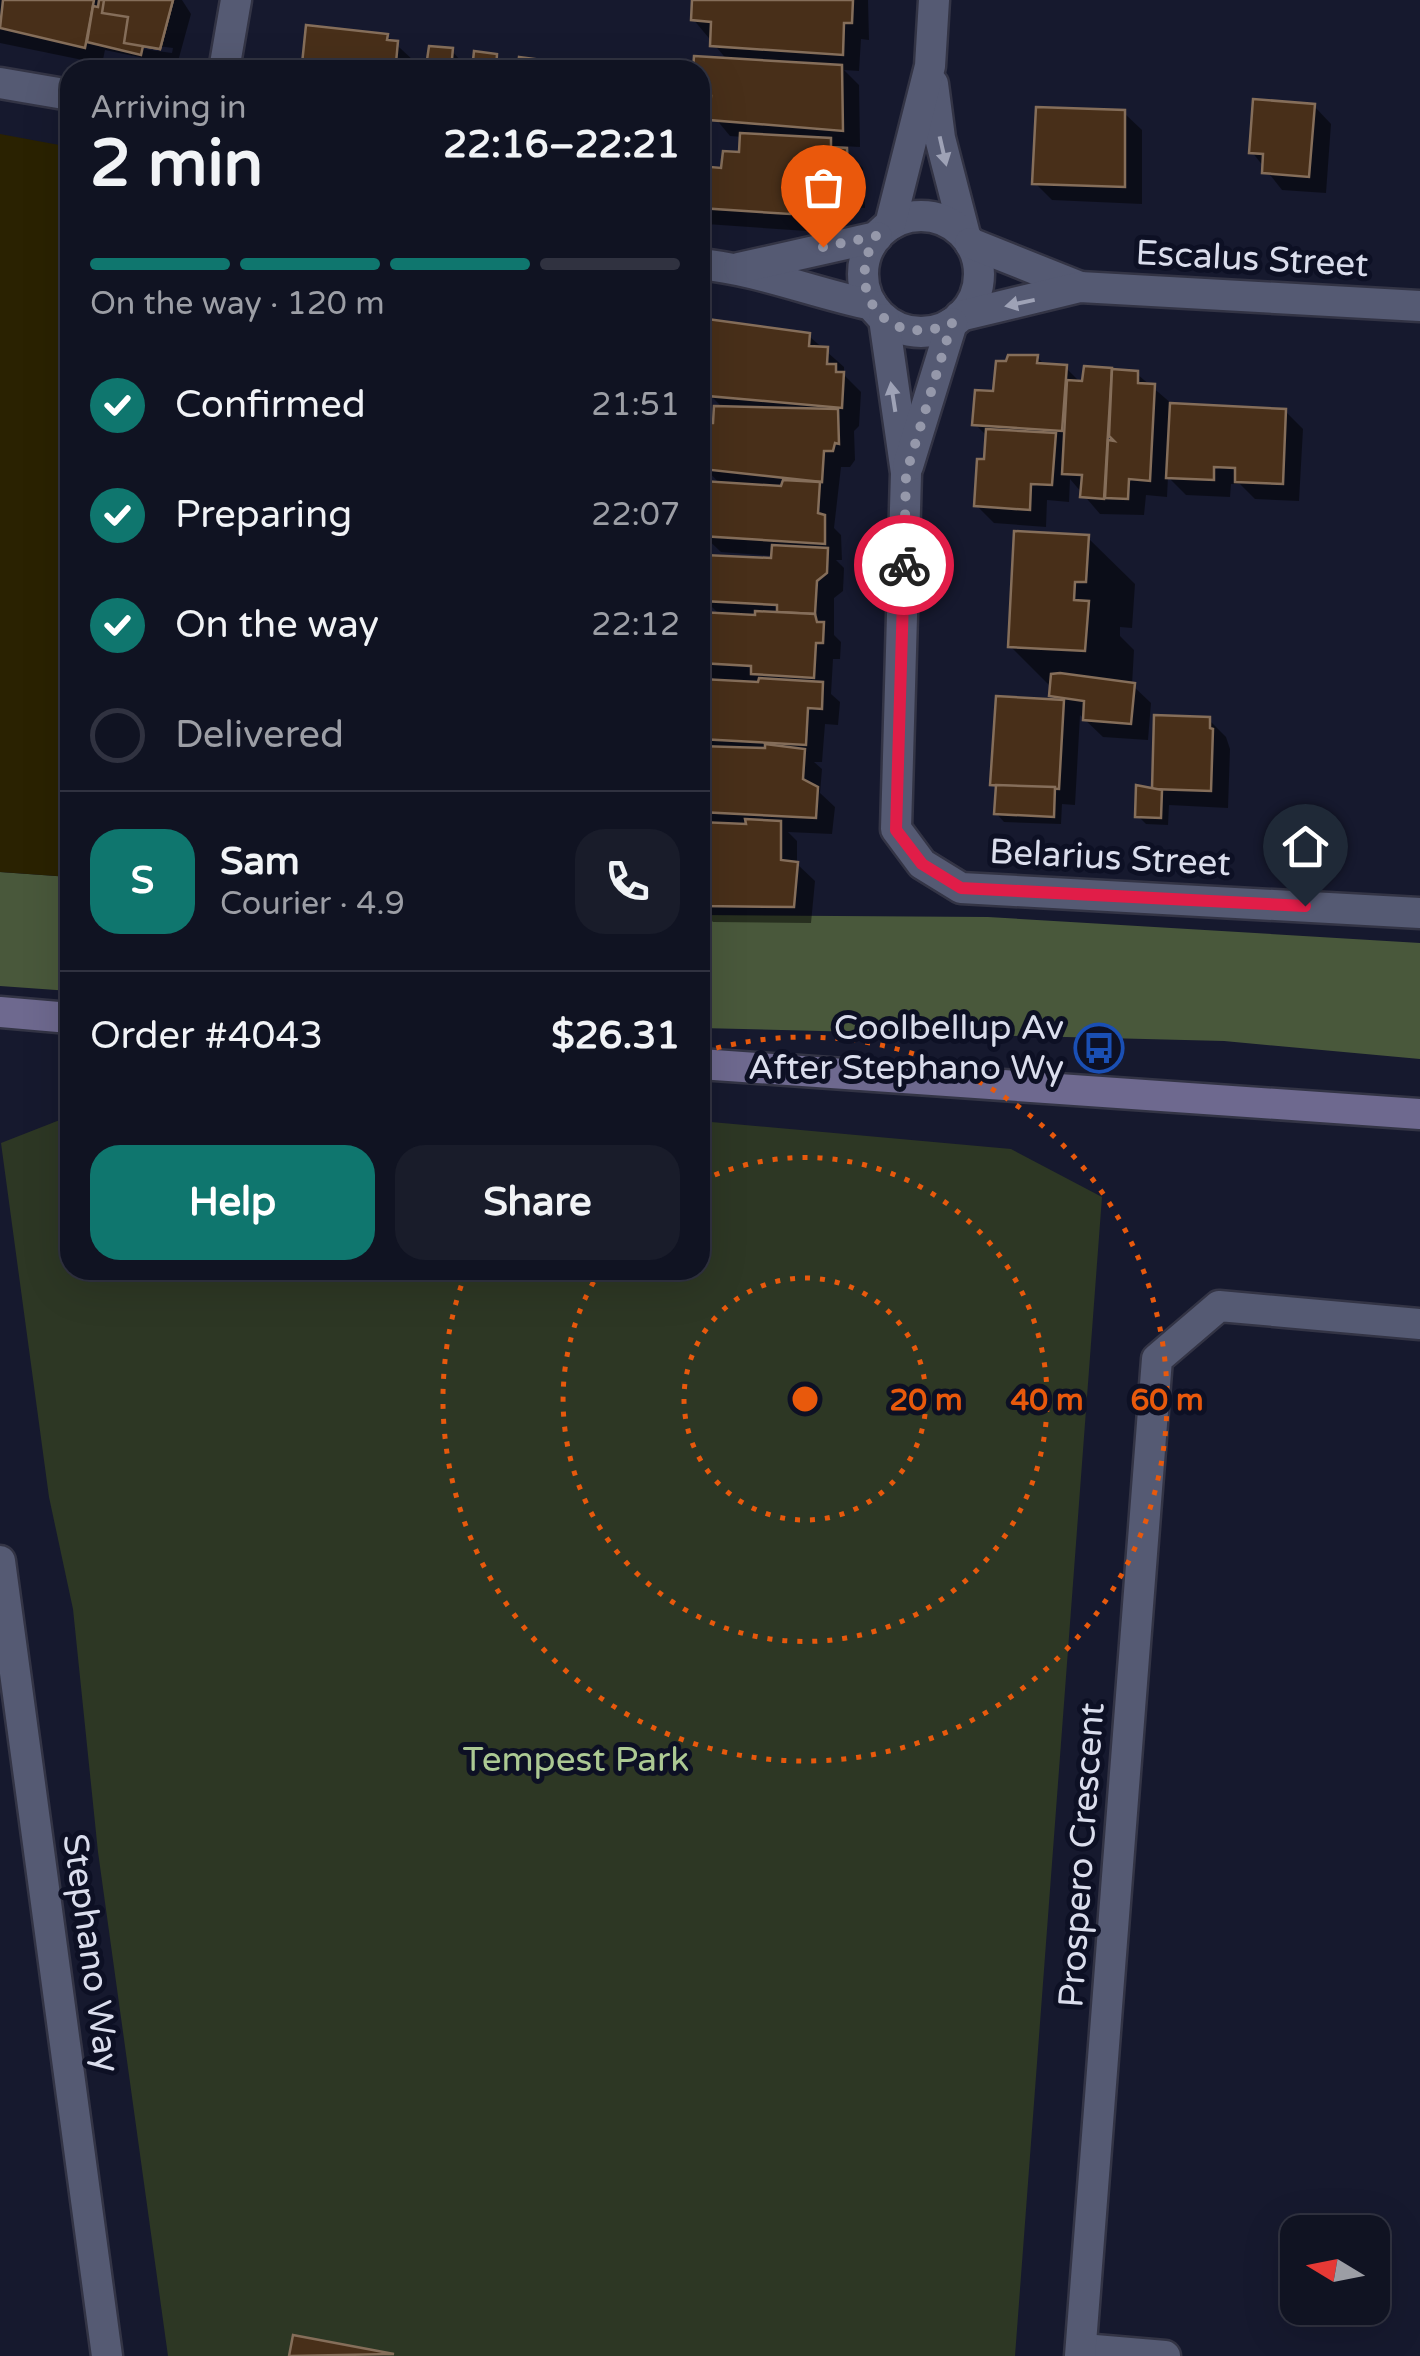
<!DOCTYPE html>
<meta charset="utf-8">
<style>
body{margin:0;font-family:"Varela Round",sans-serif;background:#191c2a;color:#f1f3f6;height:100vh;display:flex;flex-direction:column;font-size:38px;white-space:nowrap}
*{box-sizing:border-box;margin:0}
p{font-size:32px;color:#9c9ea5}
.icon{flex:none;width:55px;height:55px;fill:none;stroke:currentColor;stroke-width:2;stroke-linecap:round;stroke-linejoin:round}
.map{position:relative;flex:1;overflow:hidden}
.side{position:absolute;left:60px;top:60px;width:650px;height:1220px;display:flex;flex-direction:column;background:#101322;border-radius:30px;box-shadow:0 10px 40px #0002,0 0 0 2px #303240}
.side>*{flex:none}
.needle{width:65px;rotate:280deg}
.controls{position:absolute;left:1280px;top:2215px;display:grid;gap:20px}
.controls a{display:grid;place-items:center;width:110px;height:110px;border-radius:20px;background:#101322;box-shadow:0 10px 40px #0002,0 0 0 2px #303240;font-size:50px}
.pin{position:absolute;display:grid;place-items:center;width:85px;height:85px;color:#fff;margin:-102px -42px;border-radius:50% 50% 50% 0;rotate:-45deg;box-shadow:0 0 10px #0007}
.pin .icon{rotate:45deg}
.courier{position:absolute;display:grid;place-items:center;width:100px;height:100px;margin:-50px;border:8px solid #e11d48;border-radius:50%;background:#fff;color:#222;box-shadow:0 2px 12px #0007}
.head em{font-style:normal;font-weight:800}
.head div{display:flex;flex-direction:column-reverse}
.head{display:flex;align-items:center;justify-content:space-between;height:170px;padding:0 30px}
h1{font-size:65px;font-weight:800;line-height:75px}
.bar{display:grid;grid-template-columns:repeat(4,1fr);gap:15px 10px;align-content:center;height:120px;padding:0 30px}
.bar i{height:12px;border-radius:8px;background:#303240}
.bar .on{background:#0f766e}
.bar p{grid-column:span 4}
.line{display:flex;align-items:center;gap:25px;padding:0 30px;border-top:2px solid #303240}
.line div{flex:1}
.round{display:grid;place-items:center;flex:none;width:105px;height:105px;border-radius:30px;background:#191c2a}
ol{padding:0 30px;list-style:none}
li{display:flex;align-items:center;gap:30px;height:110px}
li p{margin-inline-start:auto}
li .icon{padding:10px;border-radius:50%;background:#0f766e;color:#fff;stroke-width:4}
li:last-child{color:#9c9ea5}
li i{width:55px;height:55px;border:5px solid #303240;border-radius:50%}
.primary-button{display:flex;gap:20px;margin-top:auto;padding:20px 30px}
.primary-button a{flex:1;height:115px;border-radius:30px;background:#0f766e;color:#fff;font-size:40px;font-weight:800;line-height:115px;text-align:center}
.primary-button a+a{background:#191c2a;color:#f1f3f6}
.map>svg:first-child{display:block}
</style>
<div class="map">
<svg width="1420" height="2356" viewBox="0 0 1420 2356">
<rect width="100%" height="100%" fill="#16192e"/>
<polygon fill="#2d3724" points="70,1116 70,1270 700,1270 700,1121 1011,1149 1102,1197 1015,2356 168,2356 98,1852 73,1609 49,1497 1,1143"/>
<g fill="#49583b">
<polygon points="0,872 70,877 70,991 0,986"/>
<polygon points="700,915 988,917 1420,943 1420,1059 1224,1041 700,1028"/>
</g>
<polygon fill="#2a2201" points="0,134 70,147 70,877 0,872"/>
<g fill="#0007" fill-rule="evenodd">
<path d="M0,0H182L191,14L177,65L105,50L102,64L0,43ZM143,44L173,48L172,53L143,49Z"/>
<polygon points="694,0 868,0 869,40 861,39 859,71 844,70 859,85 860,147 841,146 863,168 865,208 846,207 845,223 808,221 807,231 706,224 700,218 700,169 724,170 741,155 743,137 730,136 702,102 700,117 700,70 696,70 728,61 693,19"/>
<polygon points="387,36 414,61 414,68 428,70 452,51 469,70 294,70"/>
<polygon points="496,56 510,70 474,70"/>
<polygon points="566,64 587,66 590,70 565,70"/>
<polygon points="1314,106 1331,124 1326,193 1282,190 1252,152"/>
<polygon points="1124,113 1142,130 1142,204 1052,200 1035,183"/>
<polygon points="700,321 809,336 844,367 844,375 861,392 859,426 854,431 855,460 850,467 841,467 834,528 841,535 842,560 836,560 844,568 843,591 834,598 834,635 841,642 840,659 833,659 831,694 840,702 838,725 825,724 822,762 814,762 822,769 820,793 835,807 832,834 788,832 797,841 797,864 815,881 811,923 713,922 700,909 700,708 717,682 700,666 700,615 721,616 705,600 773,561 774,556 721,552 703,535 721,485 705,468 724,409 710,395 712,373 700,362"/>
<path d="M1037,357L1046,366L1066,368L1081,383L1086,369L1137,374L1172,404L1285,411L1303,429L1299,501L1255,499L1240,484H1231L1230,497L1186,495L1168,477L1167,497L1146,495L1144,515L1100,514L1070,479L1069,502L1047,500L1046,527L994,523L976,505L988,437L975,424L995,394ZM1106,433L1117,434L1116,443L1105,442Z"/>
<polygon points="1088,538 1135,584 1132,628 1120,627 1120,636 1134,650 1132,685 1151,703 1148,740 1103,737 1080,715 1075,805 1062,804 1061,824 1004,822 996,813 998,789 993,784 1059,702 1052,688 1010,646"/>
<polygon points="1208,719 1226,737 1230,749 1228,808 1169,805 1168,825 1146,824 1138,816"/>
<polygon points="295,2338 389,2356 291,2356"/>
</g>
<g fill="#482f19" stroke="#856e5a" stroke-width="2.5">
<polygon points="3,0 94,0 85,48 0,28"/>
<polygon points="99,0 173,0 160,49 143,46 141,55 87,42 93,6 98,7"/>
<polygon points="104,0 173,0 160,49 124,43 128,17 102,13"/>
<polygon points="692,0 853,0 852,23 844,23 843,55 710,46 711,22 691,20"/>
<polygon points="306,25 388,34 387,40 398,41 396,63 384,62 383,70 291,70 292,62 302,64"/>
<polygon points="429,46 453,48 451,70 404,70 404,64 426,67"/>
<polygon points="474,51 497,54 496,70 472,70"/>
<polygon points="694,56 842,65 843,131 709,120 711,96 700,95 700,70 693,70"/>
<polygon points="519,57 543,60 541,70 517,70"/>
<polygon points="1253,99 1315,104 1309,177 1262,173 1263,154 1249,153"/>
<polygon points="1036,107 1125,110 1125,187 1032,184"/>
<polygon points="740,133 831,138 831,147 847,148 849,192 830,191 829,207 791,205 790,214 700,208 700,166 721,168 723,151 739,152"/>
<polygon points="700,318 810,333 809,346 828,347 827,364 836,364 836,372 844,372 842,408 708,396 710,360 700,359"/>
<polygon points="1008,355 1038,355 1037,363 1067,365 1062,431 972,425 975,390 993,391 996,361 1006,361"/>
<polygon points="1084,366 1112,368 1104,499 1080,497 1082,475 1062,474 1067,380 1082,381"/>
<polygon points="1112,369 1138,371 1138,383 1155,384 1150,481 1129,479 1128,499 1105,498 1108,440 1114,441 1109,436"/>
<polygon points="1170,403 1286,409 1283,484 1235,482 1235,468 1214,467 1214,480 1166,478"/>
<polygon points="714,406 838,409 839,444 835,443 833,451 824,451 822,482 702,469 707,423 713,423"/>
<polygon points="986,429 1056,433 1052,485 1031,484 1030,510 974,506 977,459 984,459"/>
<polygon points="783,480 820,482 818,513 825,515 825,544 701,536 703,481 781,486"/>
<polygon points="1014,531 1089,535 1086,582 1075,582 1074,600 1089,601 1085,651 1008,647"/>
<polygon points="772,545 828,548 827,573 817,581 815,614 777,612 777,605 703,601 705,555 771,558"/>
<polygon points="755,611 815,614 817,622 824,622 823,643 816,643 814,678 751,674 751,666 700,663 700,612 755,615"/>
<polygon points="1060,673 1135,683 1131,724 1083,720 1084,701 1049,696 1051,674"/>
<polygon points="759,678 823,682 822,709 808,708 806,745 700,739 702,679 758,682"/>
<polygon points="996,696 1064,700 1059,789 990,785"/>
<polygon points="1154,715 1210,717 1210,728 1213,729 1211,791 1152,789"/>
<polygon points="765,744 805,749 803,779 818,787 816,818 700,812 700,746 765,748"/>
<polygon points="996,785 1055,787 1054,817 994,814"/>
<polygon points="1136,785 1162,790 1161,818 1135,817"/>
<polygon points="745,819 781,821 781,860 798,862 794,907 700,906 700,822 746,824"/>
<polygon points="293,2335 394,2354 289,2356"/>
</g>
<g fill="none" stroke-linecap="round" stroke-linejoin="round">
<g stroke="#333445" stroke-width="35">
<g id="street">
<polyline points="224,70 236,0"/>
<polyline points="0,83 70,95"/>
<polyline points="933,84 940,138 965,235"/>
<circle cx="921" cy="274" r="58"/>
<polyline points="890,225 930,66 934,0"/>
<polyline points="970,243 1080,287"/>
<path d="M700,264C759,270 814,293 872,305"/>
<polyline points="739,268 877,237"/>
<polyline points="960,316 1080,287 1420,306"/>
<polyline points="884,319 906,473 896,829 922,864 961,888 1420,913"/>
<polyline points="908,466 952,323"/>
<polyline points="0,1561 107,2356"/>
<polyline points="1083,2349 1165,2356"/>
<polyline points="1080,2356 1157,1359 1219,1306 1420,1324"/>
</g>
</g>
<g stroke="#333445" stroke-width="35">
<g id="secondary">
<polyline points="0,1012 70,1018"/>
<polyline points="700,1064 1420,1114"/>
</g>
</g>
<use href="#street" stroke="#555a73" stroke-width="30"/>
<use href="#secondary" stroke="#6e698f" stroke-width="30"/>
</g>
<defs><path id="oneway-solid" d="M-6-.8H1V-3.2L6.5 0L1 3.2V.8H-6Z" transform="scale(2.5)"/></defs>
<g fill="#9ea2b6">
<use href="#oneway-solid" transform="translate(943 151) rotate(77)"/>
<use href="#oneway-solid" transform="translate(1020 303) rotate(168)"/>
<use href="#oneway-solid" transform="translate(893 397) rotate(-99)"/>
</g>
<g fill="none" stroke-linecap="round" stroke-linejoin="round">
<path stroke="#9598aa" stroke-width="10" stroke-dasharray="0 18" d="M823,247L876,236C842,294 889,351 952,323L906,474L904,565"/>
<polyline stroke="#e11d48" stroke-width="12" points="904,565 896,830 922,864 961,888 1305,906"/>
</g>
<g fill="none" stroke="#e8590c" stroke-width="5" stroke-dasharray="5 10">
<circle cx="805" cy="1399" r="121"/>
<path d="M701 1181A242 242 0 1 1 600 1271"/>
<path d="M702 1052A362 362 0 1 1 466 1272"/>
</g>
<defs>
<g id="bus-ring" transform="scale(2.5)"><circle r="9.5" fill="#0d1024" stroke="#1a4fb4" stroke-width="1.5"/><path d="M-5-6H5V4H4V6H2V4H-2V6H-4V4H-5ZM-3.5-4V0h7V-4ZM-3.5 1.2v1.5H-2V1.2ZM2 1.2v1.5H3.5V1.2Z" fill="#1a4fb4"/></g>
</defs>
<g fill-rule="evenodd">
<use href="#bus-ring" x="1099" y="1048"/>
</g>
<g text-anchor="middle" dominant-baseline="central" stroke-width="10" stroke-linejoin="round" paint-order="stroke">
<g font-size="35" fill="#daddec" stroke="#0d1024">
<text transform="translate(1252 259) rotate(3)">Escalus Street</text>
<text transform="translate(1110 858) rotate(3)">Belarius Street</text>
<text transform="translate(1082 1855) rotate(-86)">Prospero Crescent</text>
<text transform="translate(91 1953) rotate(82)">Stephano Way</text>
</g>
<g font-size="35" fill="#daddec" stroke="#0d1024" text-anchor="end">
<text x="1064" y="1028">Coolbellup Av<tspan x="1064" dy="40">After Stephano Wy</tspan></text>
</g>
<g font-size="35" fill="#acc993" stroke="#0d1024">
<text x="576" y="1760">Tempest Park</text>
</g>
</g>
<circle cx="805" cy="1399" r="15" fill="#e8590c" stroke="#0d1024" stroke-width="5"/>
<g font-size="30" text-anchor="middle" font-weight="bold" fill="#e8590c" stroke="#0d1024" stroke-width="10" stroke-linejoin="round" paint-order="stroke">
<text x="926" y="1410">20 m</text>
<text x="1047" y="1410">40 m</text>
<text x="1167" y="1410">60 m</text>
</g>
</svg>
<div class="controls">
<a><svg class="needle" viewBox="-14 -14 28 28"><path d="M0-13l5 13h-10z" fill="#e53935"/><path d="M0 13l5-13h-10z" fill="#9c9ea5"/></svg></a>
</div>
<div class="pin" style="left:823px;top:247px;background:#ea580c"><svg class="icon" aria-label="bag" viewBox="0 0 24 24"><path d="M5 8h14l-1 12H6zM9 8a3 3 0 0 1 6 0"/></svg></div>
<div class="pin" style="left:1305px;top:906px;background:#1f2937"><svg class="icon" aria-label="home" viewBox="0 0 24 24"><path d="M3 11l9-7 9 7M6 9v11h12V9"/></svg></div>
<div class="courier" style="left:904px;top:565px"><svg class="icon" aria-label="bike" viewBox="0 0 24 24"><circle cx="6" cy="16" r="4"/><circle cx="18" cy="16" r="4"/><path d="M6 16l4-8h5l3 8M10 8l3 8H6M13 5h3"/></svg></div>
<section class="side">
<div class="head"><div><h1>2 min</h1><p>Arriving in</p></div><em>22:16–22:21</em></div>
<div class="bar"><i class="on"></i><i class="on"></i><i class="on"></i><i></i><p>On the way · 120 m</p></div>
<ol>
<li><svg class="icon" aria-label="check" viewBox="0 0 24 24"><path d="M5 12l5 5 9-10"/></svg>Confirmed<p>21:51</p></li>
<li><svg class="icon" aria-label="check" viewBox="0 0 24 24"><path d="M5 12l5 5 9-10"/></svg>Preparing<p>22:07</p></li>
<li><svg class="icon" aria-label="check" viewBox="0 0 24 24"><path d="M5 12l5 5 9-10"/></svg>On the way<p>22:12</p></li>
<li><i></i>Delivered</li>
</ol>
<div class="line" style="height:180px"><b class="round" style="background:#0f766e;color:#fff">S</b><div><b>Sam</b><p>Courier · 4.9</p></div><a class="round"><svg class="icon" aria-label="phone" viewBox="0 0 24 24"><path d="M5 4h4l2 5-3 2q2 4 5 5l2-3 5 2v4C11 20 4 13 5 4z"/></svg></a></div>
<div class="line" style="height:130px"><div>Order #4043</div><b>$26.31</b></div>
<div class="primary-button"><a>Help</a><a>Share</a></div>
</section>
</div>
